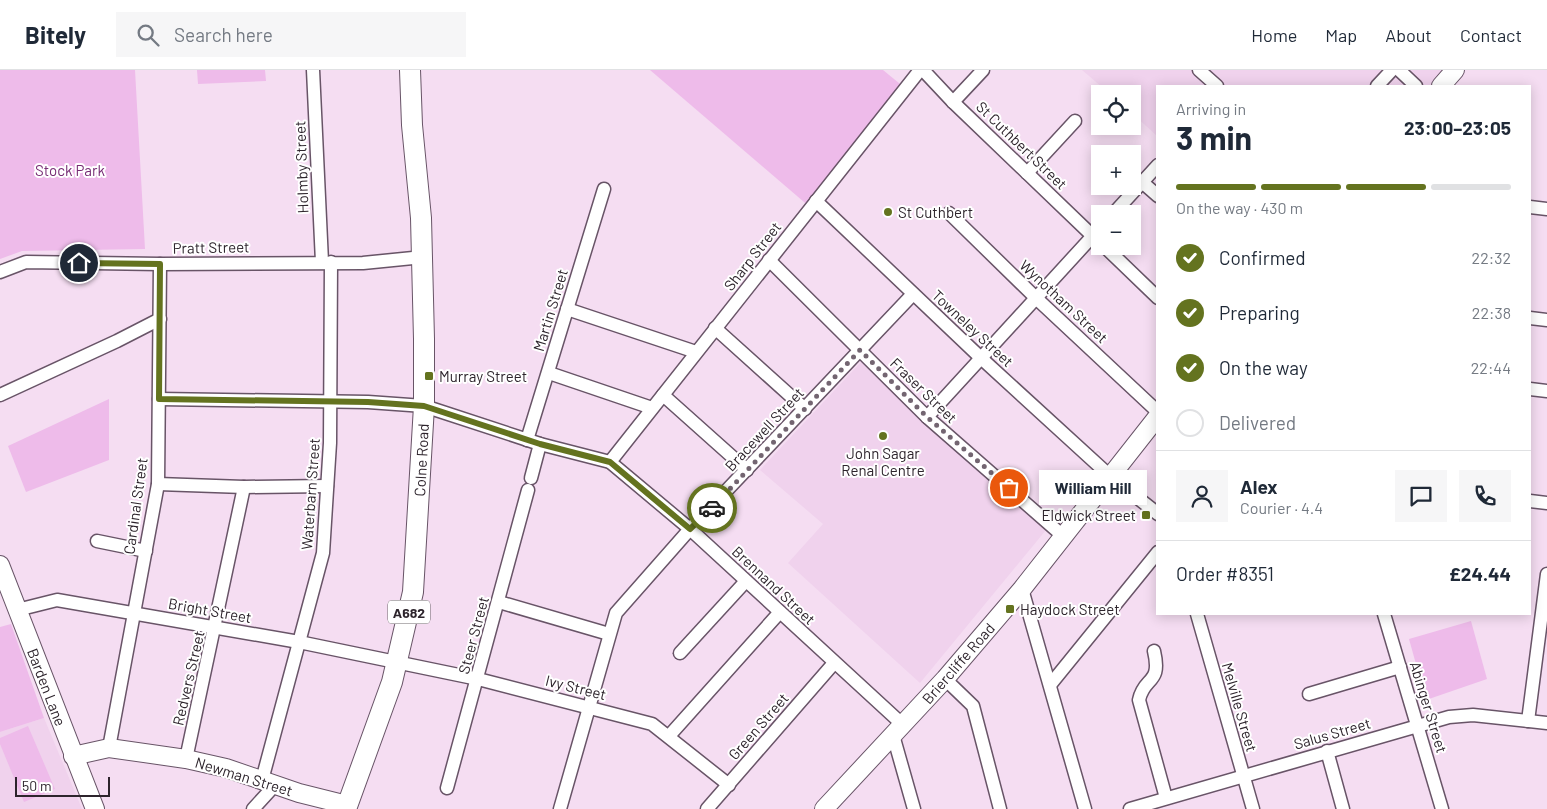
<!DOCTYPE html>
<meta charset="utf-8">
<style>
body{margin:0;font-family:Barlow,sans-serif;background:#f6f6f7;color:#1f2937;height:100vh;display:flex;flex-direction:column;font-size:19px;white-space:nowrap}
*{box-sizing:border-box;margin:0}
p{font-size:16px;color:#747a83}
.icon{flex:none;width:28px;height:28px;fill:none;stroke:currentColor;stroke-width:2;stroke-linecap:round;stroke-linejoin:round}
.map{position:relative;flex:1;overflow:hidden}
.panel{position:absolute;left:1156px;top:15px;width:375px;height:530px;display:flex;flex-direction:column;background:#fff;border-radius:0px;box-shadow:0 2px 12px #0003}
.panel>*{flex:none}
.fabs{position:absolute;left:1091px;top:15px;display:grid;gap:10px}
.fabs a{display:grid;place-items:center;width:50px;height:50px;border-radius:0px;background:#fff;box-shadow:0 2px 12px #0003;font-size:25px}
.scale{position:absolute;left:15px;bottom:12px;width:95px;box-sizing:border-box;padding-left:5px;border:2px solid #2d242c;border-top:0;font-size:14px;line-height:18px;white-space:nowrap;color:#2d242c;-webkit-text-stroke:4px #fff;paint-order:stroke}
.pin{position:absolute;display:grid;place-items:center;width:42px;height:42px;color:#fff;margin:-21px;border:2px solid #fff;border-radius:50%;box-shadow:0 1px 5px #0007}
.courier{position:absolute;display:grid;place-items:center;width:50px;height:50px;margin:-25px;border:4px solid #64731f;border-radius:50%;background:#fff;color:#222;box-shadow:0 1px 6px #0007}
.bubble{position:absolute;height:35px;border-radius:0px;background:#fff;box-shadow:0 2px 12px #0003;font-size:16px;font-weight:700;line-height:35px;text-align:center}
.overview em{font-style:normal;font-weight:700}
.overview div{display:flex;flex-direction:column-reverse}
.overview{display:flex;align-items:center;justify-content:space-between;height:85px;padding:0 20px}
h1{font-size:32px;font-weight:700;line-height:38px}
.bar{display:grid;grid-template-columns:repeat(4,1fr);gap:8px 5px;align-content:center;height:60px;padding:0 20px}
.bar i{height:6px;border-radius:4px;background:#e0e1e3}
.bar .on{background:#64731f}
.bar p{grid-column:span 4}
.line{display:flex;align-items:center;gap:12px;padding:0 20px;border-top:1px solid #e0e1e3}
.line div{flex:1}
.round{display:grid;place-items:center;flex:none;width:52px;height:52px;border-radius:0px;background:#f6f6f7}
ol{padding:0 20px;list-style:none}
li{display:flex;align-items:center;gap:15px;height:55px}
li p{margin-inline-start:auto}
li .icon{padding:5px;border-radius:50%;background:#64731f;color:#fff;stroke-width:4}
li:last-child{color:#747a83}
li i{width:28px;height:28px;border:2px solid #e0e1e3;border-radius:50%}
header{display:flex;align-items:center;gap:30px;box-sizing:border-box;height:70px;padding:0 25px;background:#fff;border-bottom:1px solid #e0e1e3}
header strong{font-size:24px}
nav{display:flex;gap:28px;margin-inline-start:auto;font-size:18px}
.search{width:350px;height:45px;background:#f6f6f7;display:flex;align-items:center;gap:12px;box-sizing:border-box;padding:0 18px;border-radius:0px;color:#747a83;font-size:19px}
.map>svg:first-child{display:block}
</style>
<header>
<strong>Bitely</strong>
<div class="search"><svg class="icon" aria-label="search" viewBox="0 0 24 24"><circle cx="10" cy="10" r="6"/><path d="M15 15l6 6"/></svg>Search here</div>
<nav><a>Home</a><a>Map</a><a>About</a><a>Contact</a></nav>
</header>
<div class="map">
<svg width="1547" height="739" viewBox="0 0 1547 739">
<rect width="100%" height="100%" fill="#f5ddf2"/>
<g fill="#f0d2ed">
<polygon points="1082,0 1458,0 1443,16 1158,16 1157,66 1133,44 1132,24 1110,24"/>
<polygon points="862,291 1046,460 920,613 788,493 823,454 760,400"/>
<polygon points="44,648 82,739 0,739 0,662"/>
</g>
<g fill="#eebbea">
<polygon points="0,0 135,0 145,179 22,181 0,189"/>
<polygon points="197,0 265,0 266,11 198,14"/>
<polygon points="650,0 883,0 905,18 811,138"/>
<polygon points="109,329 109,390 26,422 8,376"/>
<polygon points="1471,551 1487,609 1426,630 1409,569"/>
<polygon points="11,554 44,648 0,662 0,557"/>
<polygon points="28,656 55,719 24,732 0,674 0,668"/>
</g>
<g fill="none" stroke-linecap="round" stroke-linejoin="round">
<g stroke="#685467" stroke-width="15">
<g id="street">
<polyline points="313,0 322,192"/>
<polyline points="923,0 953,32 1100,173"/>
<polyline points="1199,0 1217,16"/>
<polyline points="1399,0 1416,16"/>
<polyline points="1377,16 1392,0"/>
<polyline points="953,32 983,0"/>
<polyline points="1027,103 1075,51"/>
<polyline points="1142,112 1158,126"/>
<polyline points="816,131 981,288 1110,406 1158,444"/>
<polyline points="1530,137 1547,139"/>
<polyline points="949,143 1036,228 1158,342"/>
<polyline points="1113,144 1158,95"/>
<polyline points="1104,176 1158,228"/>
<polyline points="769,190 927,347 1063,466"/>
<polyline points="0,202 26,192 160,194 363,193 423,187"/>
<polyline points="567,239 696,282"/>
<polyline points="1530,248 1547,250"/>
<polyline points="715,258 805,339"/>
<polyline points="549,303 652,338"/>
<polyline points="1530,319 1547,321"/>
<polyline points="0,325 117,271 160,249"/>
<polyline points="663,325 747,400"/>
<polyline points="159,329 368,332 424,336 540,374 610,392 690,459 902,654"/>
<polyline points="927,347 1100,158"/>
<polyline points="527,370 604,119"/>
<polyline points="610,392 920,0"/>
<polyline points="531,408 540,374"/>
<polyline points="158,414 244,417 327,416"/>
<polyline points="1530,431 1547,433"/>
<polyline points="97,471 146,481"/>
<polyline points="1022,519 1085,739"/>
<polyline points="499,532 609,564"/>
<polyline points="17,540 57,530 299,572 478,609 652,654 729,715"/>
<polyline points="1197,544 1253,739"/>
<polyline points="1384,544 1442,739"/>
<path d="M1154,581C1162,615 1144,606 1139,630L1166,728"/>
<polyline points="680,583 746,511"/>
<polyline points="945,609 973,636 1000,739"/>
<polyline points="1050,615 1158,482"/>
<polyline points="1309,624 1400,597"/>
<polyline points="1528,651 1547,504"/>
<polyline points="893,665 914,739"/>
<polyline points="669,666 780,542"/>
<polyline points="109,678 158,414 160,194"/>
<polyline points="1327,681 1343,739"/>
<polyline points="186,689 244,417"/>
<polyline points="262,710 323,483 330,373 331,192"/>
<polyline points="447,718 528,420"/>
<polyline points="253,739 275,715"/>
<polyline points="560,739 616,543 690,459 913,224"/>
<polyline points="707,739 834,593"/>
<polyline points="1130,739 1449,647 1473,645 1547,653"/>
</g>
</g>
<g stroke="#685467" stroke-width="20">
<g id="secondary">
<polyline points="1441,16 1455,0"/>
<polyline points="0,495 95,739"/>
<polyline points="73,686 109,678 186,689 226,698 299,723 347,735"/>
<polyline points="824,739 945,609 1022,519 1158,346"/>
</g>
</g>
<g stroke="#685467" stroke-width="22">
<polyline id="primary" points="346,739 392,612 413,522 424,336 424,269 421,148 412,55 410,0"/>
</g>
<use href="#street" stroke="#fff" stroke-width="12"/>
<use href="#secondary" stroke="#fff" stroke-width="18"/>
<use href="#primary" stroke="#fff" stroke-width="20"/>
</g>
<g fill="none" stroke-linecap="round" stroke-linejoin="round">
<polyline stroke="#736571" stroke-width="5" stroke-dasharray="0 9" points="712,438 860,280 927,347 1009,418"/>
<polyline stroke="#64731f" stroke-width="6" points="79,193 160,194 159,329 368,332 424,336 540,374 610,392 690,459 712,438"/>
</g>
<g fill="#64731f" stroke="#fff" stroke-width="2">
<circle cx="888" cy="142" r="5"/>
<rect x="424" y="301" width="10" height="10" rx="2.5"/>
<circle cx="883" cy="366" r="5"/>
<rect x="1141" y="440" width="10" height="10" rx="2.5"/>
<rect x="1005" y="534" width="10" height="10" rx="2.5"/>
</g>
<g text-anchor="middle" dominant-baseline="central" stroke-width="4" stroke-linejoin="round" paint-order="stroke">
<rect fill="#fff" stroke="#6c666b" stroke-width="1" x="388" y="530.5" width="42" height="23" rx="4"/>
<g font-size="14" font-weight="bold" fill="#2d242c">
<text x="409" y="542">A682</text>
</g>
<g font-size="15" fill="#2d242c" stroke="#fff">
<text transform="translate(1022 75) rotate(44)">St Cuthbert Street</text>
<text transform="translate(301 97) rotate(-92)">Holmby Street</text>
<text transform="translate(211 177) rotate(-1)">Pratt Street</text>
<text transform="translate(752 186) rotate(-52)">Sharp Street</text>
<text transform="translate(1064 231) rotate(43)">Wynotham Street</text>
<text transform="translate(550 240) rotate(-73)">Martin Street</text>
<text transform="translate(973 258) rotate(43)">Towneley Street</text>
<text transform="translate(924 320) rotate(44)">Fraser Street</text>
<text transform="translate(764 359) rotate(-47)">Bracewell Street</text>
<text transform="translate(421 390) rotate(-87)">Colne Road</text>
<text transform="translate(310 424) rotate(-86)">Waterbarn Street</text>
<text transform="translate(135 436) rotate(-82)">Cardinal Street</text>
<text transform="translate(774 515) rotate(43)">Brennand Street</text>
<text transform="translate(210 540) rotate(10)">Bright Street</text>
<text transform="translate(473 565) rotate(-75)">Steer Street</text>
<text transform="translate(958 593) rotate(-49)">Briercliffe Road</text>
<text transform="translate(188 608) rotate(-77)">Redvers Street</text>
<text transform="translate(47 617) rotate(69)">Barden Lane</text>
<text transform="translate(576 617) rotate(14)">Ivy Street</text>
<text transform="translate(1240 637) rotate(74)">Melville Street</text>
<text transform="translate(1429 637) rotate(73)">Abinger Street</text>
<text transform="translate(758 656) rotate(-49)">Green Street</text>
<text transform="translate(1332 663) rotate(-16)">Salus Street</text>
<text transform="translate(244 706) rotate(17)">Newman Street</text>
</g>
<g font-size="15" fill="#762b74" stroke="#fff">
<text x="70" y="100">Stock Park</text>
</g>
<g font-size="15" fill="#2d242c" stroke="#fff" text-anchor="start">
<text x="898" y="142">St Cuthbert</text>
<text x="439" y="306">Murray Street</text>
<text x="883" y="383" text-anchor="middle">John Sagar<tspan x="883" dy="17">Renal Centre</tspan></text>
<text x="1136" y="445" text-anchor="end">Eldwick Street</text>
<text x="1020" y="539">Haydock Street</text>
</g>
</g>
</svg>
<div class="fabs">
<a><svg class="icon" aria-label="locate" viewBox="0 0 24 24"><circle cx="12" cy="12" r="6"/><path d="M12 2v4M12 18v4M2 12h4M18 12h4"/></svg></a>
<a>+</a>
<a>−</a>
</div>
<div class="scale">50 m</div>
<div class="pin" style="left:1009px;top:418px;background:#ea580c"><svg class="icon" aria-label="bag" viewBox="0 0 24 24"><path d="M5 8h14l-1 12H6zM9 8a3 3 0 0 1 6 0"/></svg></div>
<div class="pin" style="left:79px;top:193px;background:#1f2937"><svg class="icon" aria-label="home" viewBox="0 0 24 24"><path d="M3 11l9-7 9 7M6 9v11h12V9"/></svg></div>
<div class="courier" style="left:712px;top:438px"><svg class="icon" aria-label="car" viewBox="0 0 24 24"><path d="M5 17H2v-5l4-1 3-4h7l3 4 3 1v5h-3M9 17h6M6 11h13"/><circle cx="7" cy="17" r="2"/><circle cx="17" cy="17" r="2"/></svg></div>
<div class="bubble" style="left:1039px;top:400px;width:108px">William Hill</div>
<section class="panel">
<div class="overview"><div><h1>3 min</h1><p>Arriving in</p></div><em>23:00–23:05</em></div>
<div class="bar"><i class="on"></i><i class="on"></i><i class="on"></i><i></i><p>On the way · 430 m</p></div>
<ol>
<li><svg class="icon" aria-label="check" viewBox="0 0 24 24"><path d="M5 12l5 5 9-10"/></svg>Confirmed<p>22:32</p></li>
<li><svg class="icon" aria-label="check" viewBox="0 0 24 24"><path d="M5 12l5 5 9-10"/></svg>Preparing<p>22:38</p></li>
<li><svg class="icon" aria-label="check" viewBox="0 0 24 24"><path d="M5 12l5 5 9-10"/></svg>On the way<p>22:44</p></li>
<li><i></i>Delivered</li>
</ol>
<div class="line" style="height:90px"><a class="round"><svg class="icon" aria-label="person" viewBox="0 0 24 24"><circle cx="12" cy="8" r="4"/><path d="M4 21q1-7 8-7t8 7"/></svg></a><div><b>Alex</b><p>Courier · 4.4</p></div><a class="round"><svg class="icon" aria-label="chat" viewBox="0 0 24 24"><path d="M4 5h16v11H9l-5 4z"/></svg></a><a class="round"><svg class="icon" aria-label="phone" viewBox="0 0 24 24"><path d="M5 4h4l2 5-3 2q2 4 5 5l2-3 5 2v4C11 20 4 13 5 4z"/></svg></a></div>
<div class="line" style="height:65px"><div>Order #8351</div><b>£24.44</b></div>
</section>
</div>
